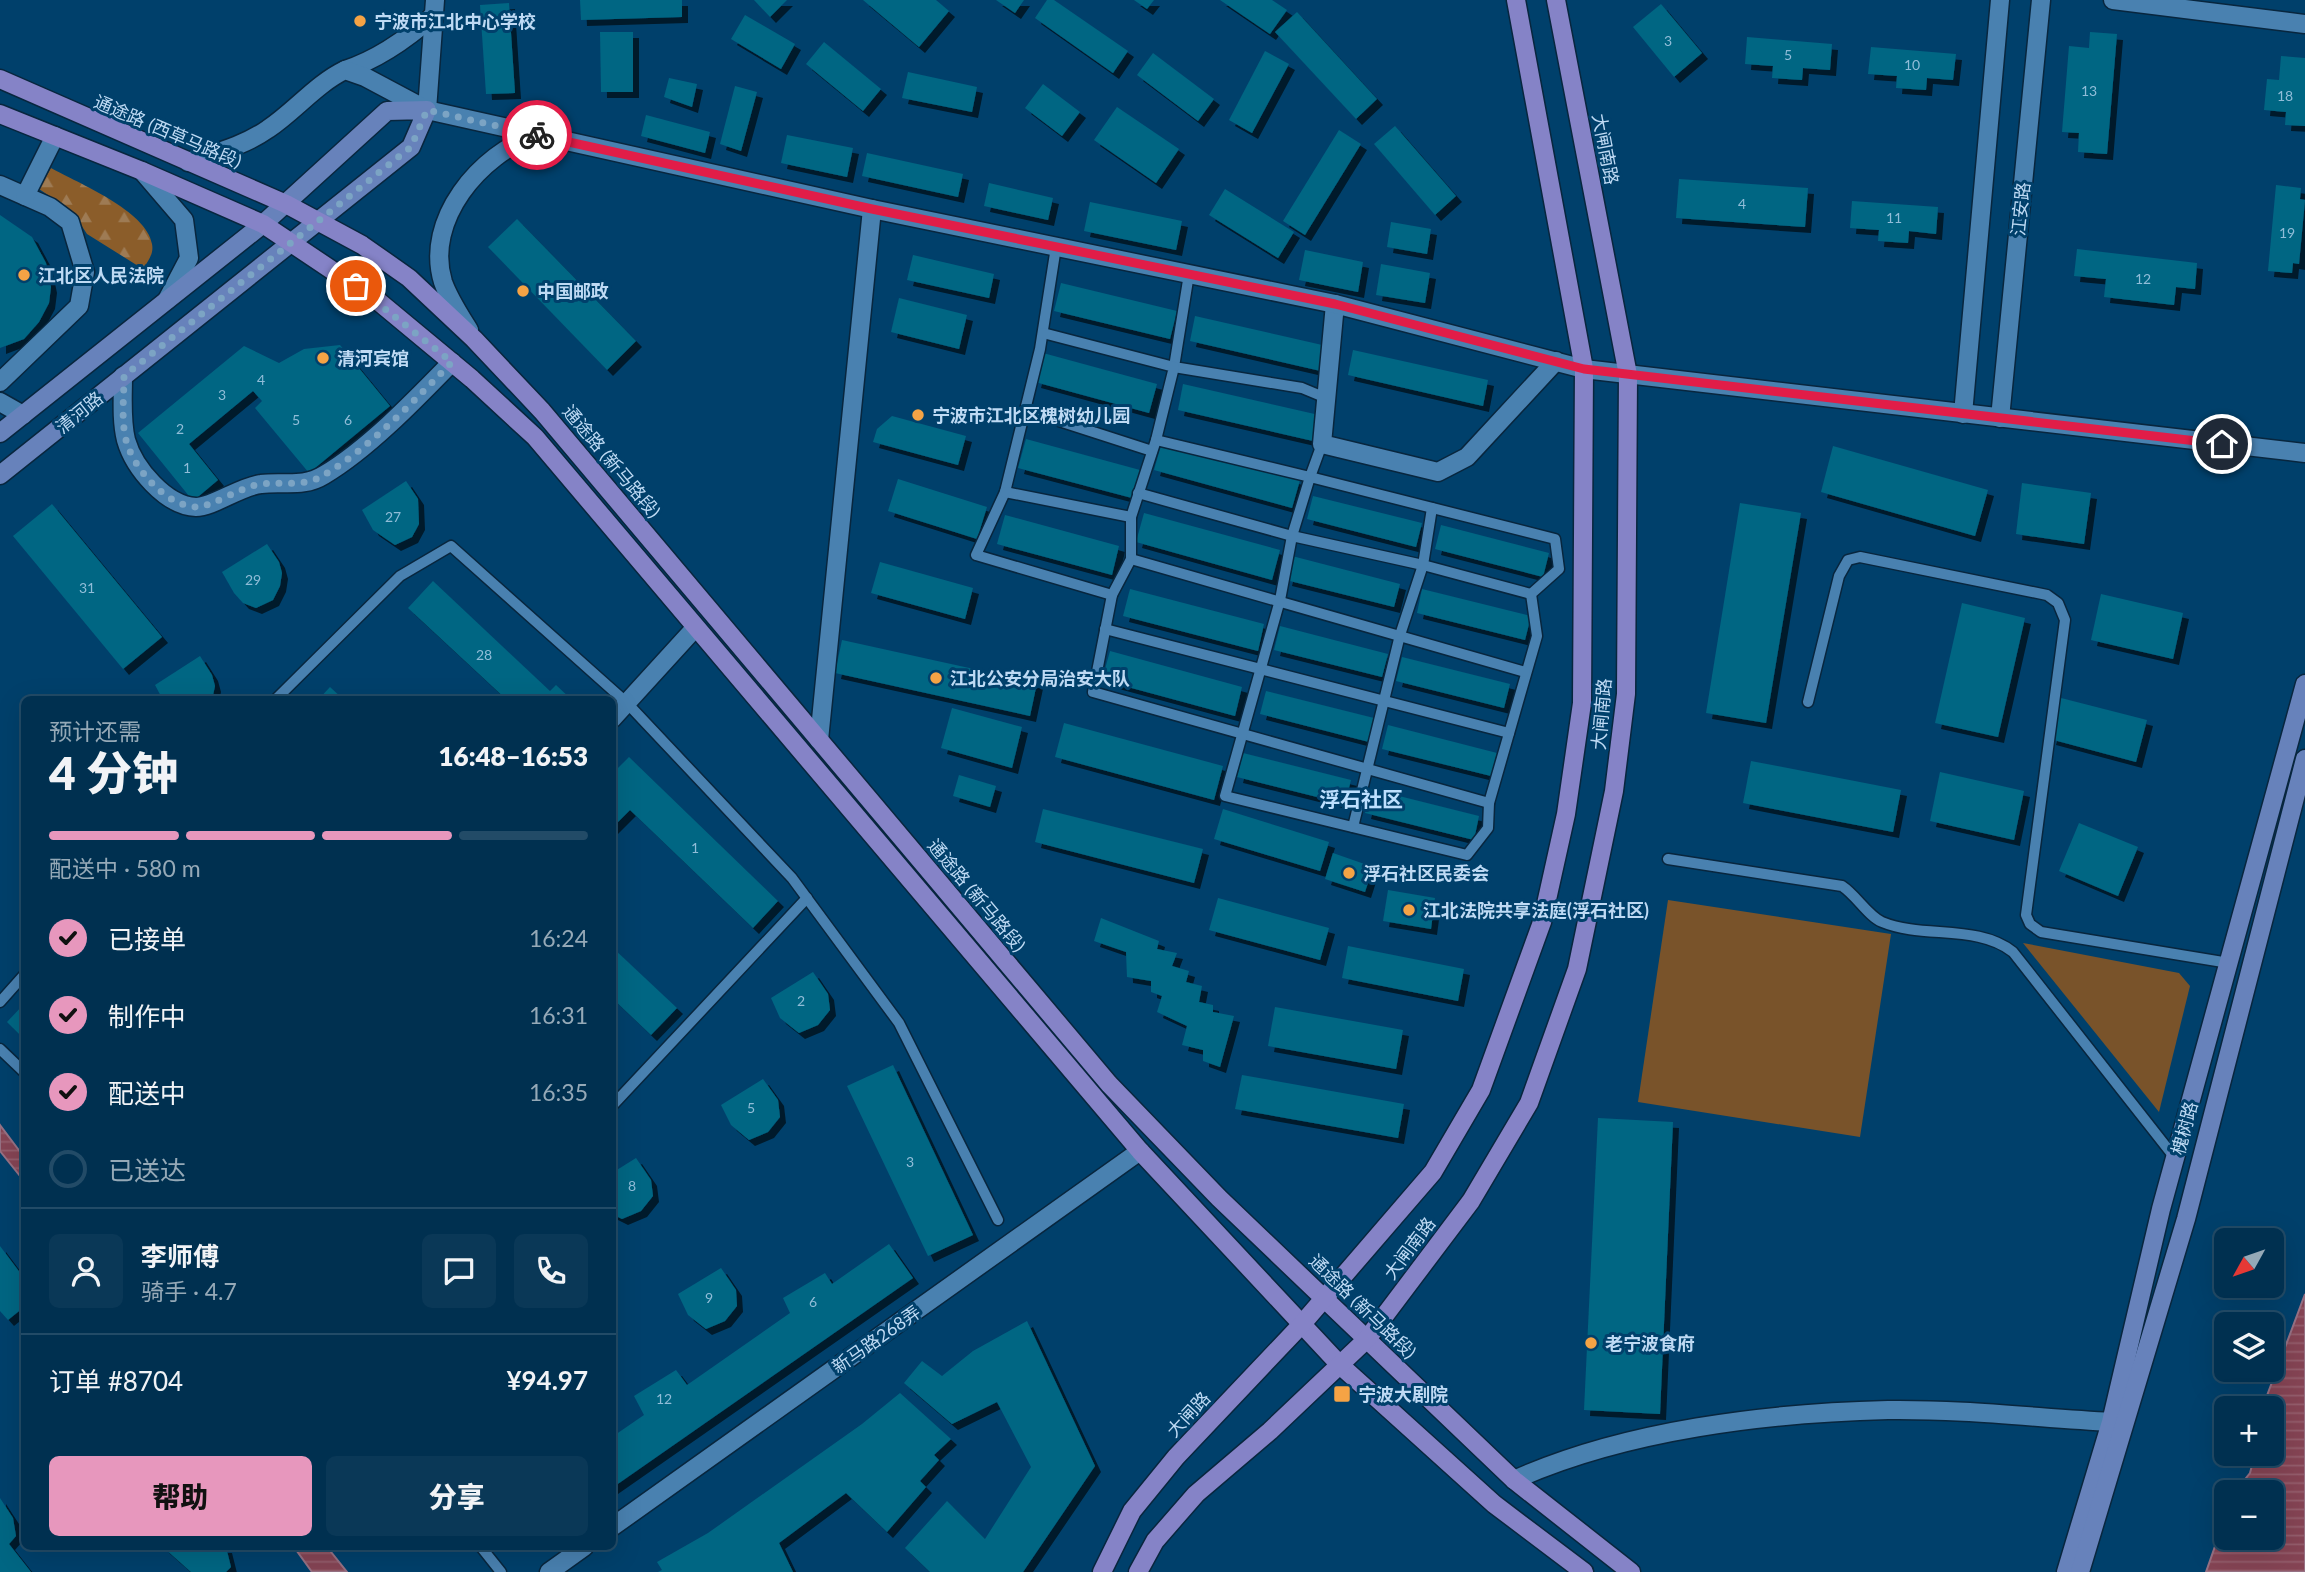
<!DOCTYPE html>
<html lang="zh">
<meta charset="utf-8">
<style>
body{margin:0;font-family:Lato,"Noto Sans SC",sans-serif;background:#0a3857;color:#f1f3f6;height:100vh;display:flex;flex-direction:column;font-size:26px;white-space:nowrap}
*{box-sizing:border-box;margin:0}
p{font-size:23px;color:#95a9b7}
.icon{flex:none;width:38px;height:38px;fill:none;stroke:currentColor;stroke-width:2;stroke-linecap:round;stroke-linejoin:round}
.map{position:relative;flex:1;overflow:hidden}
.panel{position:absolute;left:21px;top:696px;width:595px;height:854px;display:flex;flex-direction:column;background:#003050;border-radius:10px;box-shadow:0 7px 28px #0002,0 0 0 2px #224b67}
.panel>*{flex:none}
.needle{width:46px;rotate:230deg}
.tools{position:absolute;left:2214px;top:1228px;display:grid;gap:14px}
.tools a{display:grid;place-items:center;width:70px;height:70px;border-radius:10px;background:#003050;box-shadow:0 7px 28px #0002,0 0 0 2px #224b67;font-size:35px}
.pin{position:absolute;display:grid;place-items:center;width:60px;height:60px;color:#fff;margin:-30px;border:4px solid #fff;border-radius:50%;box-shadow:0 2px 7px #0007}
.courier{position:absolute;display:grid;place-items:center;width:70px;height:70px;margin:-35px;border:5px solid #e11d48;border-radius:50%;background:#fff;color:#222;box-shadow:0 2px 9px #0007}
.headline em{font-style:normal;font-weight:800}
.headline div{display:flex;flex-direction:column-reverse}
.headline{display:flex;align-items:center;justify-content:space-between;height:119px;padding:0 28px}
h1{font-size:46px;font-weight:800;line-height:52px}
.bar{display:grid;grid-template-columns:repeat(4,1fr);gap:10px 7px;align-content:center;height:84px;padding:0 28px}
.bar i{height:9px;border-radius:5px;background:#224b67}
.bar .selected{background:#e797bd}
.bar p{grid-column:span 4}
.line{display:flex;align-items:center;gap:18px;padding:0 28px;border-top:2px solid #224b67}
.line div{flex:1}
.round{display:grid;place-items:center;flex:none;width:74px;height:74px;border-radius:10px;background:#0a3857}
ol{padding:0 28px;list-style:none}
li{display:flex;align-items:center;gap:21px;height:77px}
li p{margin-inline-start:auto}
li .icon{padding:7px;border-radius:50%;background:#e797bd;color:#111;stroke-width:4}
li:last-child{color:#95a9b7}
li i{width:38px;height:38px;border:4px solid #224b67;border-radius:50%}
.button{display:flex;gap:14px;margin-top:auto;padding:14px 28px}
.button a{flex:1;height:80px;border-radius:10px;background:#e797bd;color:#111;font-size:28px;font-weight:800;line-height:80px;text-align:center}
.button a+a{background:#0a3857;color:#f1f3f6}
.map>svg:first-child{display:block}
</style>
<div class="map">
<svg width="2305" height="1572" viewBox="0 0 2305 1572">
<defs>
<pattern id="forest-firs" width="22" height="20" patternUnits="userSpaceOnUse" patternTransform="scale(1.75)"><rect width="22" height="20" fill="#8b5d2a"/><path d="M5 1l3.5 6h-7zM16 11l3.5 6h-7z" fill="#9e7b54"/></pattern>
<pattern id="water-rules" width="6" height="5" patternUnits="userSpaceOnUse" patternTransform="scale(1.75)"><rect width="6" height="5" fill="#854454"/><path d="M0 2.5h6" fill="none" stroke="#945e6d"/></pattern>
<filter id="shadow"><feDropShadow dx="6" dy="6" stdDeviation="0" flood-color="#0009"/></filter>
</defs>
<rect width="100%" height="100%" fill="#00406b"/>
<g fill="#79532a">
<polygon points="1668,900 1891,934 1860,1137 1638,1102"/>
<polygon points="2023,943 2179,973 2190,986 2159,1112"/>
</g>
<path fill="url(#forest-firs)" d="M51,168C78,183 147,211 152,244C154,254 148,261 143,269L87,234L72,211L39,189Z"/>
<g fill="url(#water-rules)" stroke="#967184" stroke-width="2">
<polygon points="0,1125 24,1157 24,1181 0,1151"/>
<polygon points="2305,1294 2305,1572 2206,1572 2226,1515 2226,1538 2272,1538 2272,1493 2234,1493 2250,1473 2255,1454 2272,1454 2272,1409 2262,1409"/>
<polygon points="294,1547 327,1547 347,1572 312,1572"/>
</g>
<g fill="#056683" filter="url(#shadow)">
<polygon points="580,0 682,0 682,17 581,20"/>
<polygon points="754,0 787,0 770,17"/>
<polygon points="863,0 936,0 949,11 919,47"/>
<polygon points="996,0 1024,0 1015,13"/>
<polygon points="1047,0 1054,0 1128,51 1113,73 1035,18"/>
<polygon points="1134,0 1154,0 1147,9"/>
<polygon points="1220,0 1272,0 1287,10 1270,34"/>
<polygon points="509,3 515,93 486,94 480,5"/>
<polygon points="1661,4 1702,53 1674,77 1633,27"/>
<polygon points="1297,12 1377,99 1356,119 1275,32"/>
<polygon points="745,15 795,44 781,69 731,39"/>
<polygon points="600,32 633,32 633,92 601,92"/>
<polygon points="2090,32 2117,34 2107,154 2078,152 2079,133 2062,132 2069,46 2089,48"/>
<polygon points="1747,37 1832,44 1830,70 1803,68 1802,80 1772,78 1773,66 1745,64"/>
<polygon points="824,42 881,89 863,111 806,64"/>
<polygon points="1871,47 1956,54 1953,80 1927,78 1926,90 1896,88 1897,76 1868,74"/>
<polygon points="1265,51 1289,64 1252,133 1229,120"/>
<polygon points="1153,53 1214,99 1198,121 1137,75"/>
<polygon points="2281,56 2305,58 2305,126 2285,125 2286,112 2264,110 2267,79 2279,80"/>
<polygon points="908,72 977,87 972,112 902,98"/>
<polygon points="669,78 697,84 692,107 664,97"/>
<polygon points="1043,84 1080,112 1062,136 1025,108"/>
<polygon points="735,86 757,92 741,151 720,144"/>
<polygon points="1117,107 1179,149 1156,183 1094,140"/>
<polygon points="646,115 710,132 705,153 641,136"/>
<polygon points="1395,126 1456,196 1435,215 1374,144"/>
<polygon points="1339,130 1361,144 1305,235 1283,221"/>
<polygon points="787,135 853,148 847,177 781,163"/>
<polygon points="867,153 963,174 958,197 862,176"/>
<polygon points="1679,179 1808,188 1805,227 1676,218"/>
<polygon points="989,183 1053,198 1048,220 984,206"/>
<polygon points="2276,185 2301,188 2300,199 2305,200 2299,264 2293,263 2292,273 2268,271"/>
<polygon points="1225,189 1294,232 1278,258 1209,215"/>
<polygon points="1852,201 1938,207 1936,234 1909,231 1908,243 1878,241 1879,230 1850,228"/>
<polygon points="1090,202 1182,221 1176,250 1084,231"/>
<polygon points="0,215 32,237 46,263 51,287 49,303 39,322 24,339 0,348"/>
<polygon points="517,219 636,341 607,370 488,247"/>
<polygon points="1391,222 1431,229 1427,254 1387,247"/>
<polygon points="2077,249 2197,263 2195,289 2176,287 2174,305 2104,297 2106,279 2074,276"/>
<polygon points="1305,250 1363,262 1358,292 1299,280"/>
<polygon points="913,255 994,274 989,298 907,280"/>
<polygon points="1381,264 1430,273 1425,303 1376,295"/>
<polygon points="1061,283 1177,311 1170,339 1054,311"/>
<polygon points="899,298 967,315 959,349 891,332"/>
<polygon points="1195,316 1331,347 1325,372 1190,341"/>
<polygon points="340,345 390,406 309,473 255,408 262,401 253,391 189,444 218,480 193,501 138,433 244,346 279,363 304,349"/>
<polygon points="1353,350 1488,380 1483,406 1348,375"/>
<polygon points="1043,353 1157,384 1149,413 1035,382"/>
<polygon points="1183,384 1319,415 1313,441 1178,410"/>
<polygon points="892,416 966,436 958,465 873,442 877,429"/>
<polygon points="1026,439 1140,470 1132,498 1018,468"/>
<polygon points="1162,442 1300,480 1292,508 1154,470"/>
<polygon points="1833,446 1988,490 1975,536 1821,492"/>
<polygon points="898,479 987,507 977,539 888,511"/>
<polygon points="406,481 418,499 419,524 412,537 395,545 373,530 362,510"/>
<polygon points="2022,483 2091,493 2084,544 2016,534"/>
<polygon points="1313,496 1422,523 1416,547 1307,519"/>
<polygon points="1740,503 1801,513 1766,723 1706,713"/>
<polygon points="52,504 162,637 123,669 13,536"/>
<polygon points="1144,513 1280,550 1272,580 1136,542"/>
<polygon points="1005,515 1119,546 1112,575 997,544"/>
<polygon points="1441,525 1549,553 1543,577 1435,549"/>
<polygon points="267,544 279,562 282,573 280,586 273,600 256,608 243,603 234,593 222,572"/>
<polygon points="1292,556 1400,584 1394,607 1286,580"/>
<polygon points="880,562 973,588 965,619 871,593"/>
<polygon points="433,581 550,691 556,685 572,700 507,700 408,608"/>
<polygon points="1130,589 1264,624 1258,651 1123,616"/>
<polygon points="1422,589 1531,616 1525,640 1417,613"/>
<polygon points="2101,594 2183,613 2173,659 2091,640"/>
<polygon points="1962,603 2025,618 1998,737 1935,723"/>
<polygon points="1280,626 1388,654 1382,677 1274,650"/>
<polygon points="842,640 1037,683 1030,716 835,673"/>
<polygon points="1110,651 1242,687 1235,716 1102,680"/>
<polygon points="200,656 212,675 215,686 212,700 163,700 155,685"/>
<polygon points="1402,657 1510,684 1504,708 1396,681"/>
<polygon points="330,687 344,700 318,700"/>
<polygon points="1266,691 1374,718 1369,742 1260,714"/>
<polygon points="2061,698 2147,720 2136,762 2050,739"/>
<polygon points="952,708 1022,727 1012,768 941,748"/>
<polygon points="1064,723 1223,766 1214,800 1055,757"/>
<polygon points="1388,725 1497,753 1491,776 1382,749"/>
<polygon points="1243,753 1351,780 1345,804 1237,777"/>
<polygon points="629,757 778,901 753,928 630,810 612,828 612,774"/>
<polygon points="1751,761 1901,790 1893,832 1743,803"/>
<polygon points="1940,772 2024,791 2014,840 1930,821"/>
<polygon points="959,775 996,786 990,807 953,796"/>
<polygon points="1371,789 1479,816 1474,840 1365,813"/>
<polygon points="1043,809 1203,849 1194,883 1035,842"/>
<polygon points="1223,809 1329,842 1320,871 1214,839"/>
<polygon points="2079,823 2138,847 2118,896 2059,871"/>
<polygon points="1333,853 1373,867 1365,892 1325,879"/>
<polygon points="1388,890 1435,898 1431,929 1383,921"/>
<polygon points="1218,898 1329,928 1320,960 1209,930"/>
<polygon points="1101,918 1159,941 1157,949 1177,953 1172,966 1189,971 1186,982 1202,986 1199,1002 1213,1005 1213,1012 1234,1016 1220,1067 1203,1061 1203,1050 1182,1045 1187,1026 1157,1012 1162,996 1151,992 1151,981 1127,977 1126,952 1094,941"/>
<polygon points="1348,946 1464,969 1458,1001 1342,978"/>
<polygon points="612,947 677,1008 651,1035 612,998"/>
<polygon points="813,972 828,994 830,1010 818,1025 799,1033 780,1018 771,998"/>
<polygon points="24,1004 24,1039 7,1022"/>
<polygon points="1275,1007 1403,1030 1396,1069 1268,1046"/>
<polygon points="893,1065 973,1235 928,1256 847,1086"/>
<polygon points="1242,1075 1404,1104 1398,1138 1235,1109"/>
<polygon points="763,1079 778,1100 780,1117 768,1132 749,1140 731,1125 721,1105"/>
<polygon points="1598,1118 1673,1122 1660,1414 1584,1410"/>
<polygon points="636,1158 651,1180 653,1196 641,1211 622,1219 612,1214 612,1173"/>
<polygon points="889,1244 913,1278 612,1488 612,1437 644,1415 634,1396 676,1370 687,1385 790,1313 783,1298 825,1273 832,1284"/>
<polygon points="0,1246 24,1278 24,1307 8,1320 0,1311"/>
<polygon points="721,1268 736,1290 737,1306 725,1321 706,1329 688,1315 678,1294"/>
<polygon points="1027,1321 1095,1466 1023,1572 930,1572 905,1548 947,1501 985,1539 1031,1467 997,1402 952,1424 904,1383 922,1361 942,1376 973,1351"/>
<polygon points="900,1393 951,1439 934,1455 939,1460 920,1481 926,1487 887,1532 846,1493 779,1543 793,1572 658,1572 662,1570 657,1562 708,1533 862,1424"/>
<polygon points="0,1498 13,1518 16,1536 9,1544 31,1572 0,1572"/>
<polygon points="163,1547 226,1547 231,1567 226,1572 191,1572"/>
</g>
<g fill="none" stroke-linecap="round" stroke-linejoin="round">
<g stroke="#08263e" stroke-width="13">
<g id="service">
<polyline points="1056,247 1040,349 1005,492 976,555 1112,595 1093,692 1489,803"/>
<polyline points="1189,274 1174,367 1302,388 1326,398"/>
<polyline points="1043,333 1174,367 1156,440 1131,517 1131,559 1112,595"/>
<polyline points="1025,410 1152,451"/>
<polyline points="1156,440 1310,477 1322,444"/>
<polygon points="1310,477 1555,539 1559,569 1531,594 1537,636 1489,803 1488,828 1467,855 1225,796 1280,600 1292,536"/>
<polyline points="1005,492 1131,517"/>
<polyline points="1138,493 1292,536 1423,565 1531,594"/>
<polyline points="1131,559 1525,672"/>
<polyline points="1105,629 1509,733"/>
<polyline points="275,700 400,576 451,546 627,703 792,878 899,1023 998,1220"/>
<polyline points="1808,702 1839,576 1848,560 1860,557 2047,595 2058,603 2065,620 2026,915 2030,924 2041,932 2229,963"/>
<polyline points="1353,827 1400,635 1423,565 1432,508"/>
<path d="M1668,859L1842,886C1856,895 1868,916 1882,922C1923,939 1978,924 2013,952L2175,1158"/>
<polyline points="0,1002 24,975"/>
<polyline points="0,1049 24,1072"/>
<polyline points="612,1106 807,898"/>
<polyline points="481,1547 501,1572"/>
</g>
</g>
<g stroke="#08263e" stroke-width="21">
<g id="minor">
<polyline points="2113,0 2305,24"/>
<polyline points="0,185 50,207 70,222 85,272 79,306 0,382"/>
<polyline points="25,196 55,136"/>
<polyline points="1335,304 1322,444 1438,472 1467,457 1556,361"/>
<path d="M123,376C123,397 121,420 126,440C134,468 166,506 196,507C213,507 241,486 261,484C284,481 303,488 324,475C368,449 416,399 452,362"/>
<polyline points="0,402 23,415"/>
<polyline points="612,719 695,628"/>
<polyline points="819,740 872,209"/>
<path d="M1514,1480C1625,1430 1767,1413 1888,1410C1962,1409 2038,1418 2111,1422"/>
</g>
</g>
<g stroke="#08263e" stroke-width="21">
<g id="tertiary">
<path d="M345,70C379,59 407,39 434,15"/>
<polyline points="427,110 435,0"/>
<path d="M188,162C215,153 244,146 268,129C295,111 316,84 345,70L365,77L427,110L872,209L1335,304L1584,369L2305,453"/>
<polyline points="142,171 184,220 189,258 167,300"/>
<path d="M469,330C459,314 449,299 443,282C424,220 480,154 536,135"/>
<polyline points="1963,414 2000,0"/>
<polyline points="2000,418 2041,0"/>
<polyline points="612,1527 1140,1151"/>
<polyline points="549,1572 584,1547"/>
</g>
</g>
<g stroke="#08263e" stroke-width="21">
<g id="secondary">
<polyline points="0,433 263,224 387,111 427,110 411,147 0,475"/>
<polyline points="2066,1572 2111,1422 2161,1209 2305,684"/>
<polyline points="2080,1572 2186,1219 2305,759"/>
</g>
</g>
<g stroke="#08263e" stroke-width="21">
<g id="primary">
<polyline points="0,79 286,204 362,245 409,278 474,339 542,411 1109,1084 1219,1198 1514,1480 1631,1572"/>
<polyline points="0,114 142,171 263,224 378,301 472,379 535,437 1140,1151 1340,1365 1494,1504 1584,1572"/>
<polyline points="1102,1572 1132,1511 1176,1457 1302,1324 1433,1172 1481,1090 1542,922 1566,814 1582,703 1584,369 1516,0"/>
<polyline points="1138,1572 1155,1541 1196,1494 1270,1431 1367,1339 1471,1201 1529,1103 1577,969 1614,791 1626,694 1628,375 1556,0"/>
</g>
</g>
<use href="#service" stroke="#4981b0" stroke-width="10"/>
<use href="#minor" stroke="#4981b0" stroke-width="18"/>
<use href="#tertiary" stroke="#4981b0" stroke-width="18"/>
<use href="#secondary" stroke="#6782bb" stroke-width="18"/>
<use href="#primary" stroke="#8583c7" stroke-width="18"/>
</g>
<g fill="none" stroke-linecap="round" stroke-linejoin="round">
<path stroke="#7ca4c4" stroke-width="7" stroke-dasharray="0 12.6" d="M356,286L452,362C416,399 368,449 324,475C303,488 284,481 262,484C241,486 213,507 196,507C166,506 133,468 126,440C121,420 124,397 124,376L411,147L427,110L537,135"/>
<polyline stroke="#e11d48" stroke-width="9" points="537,135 872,209 1335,304 1584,369 2222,444"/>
</g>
<g fill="#f5a345" stroke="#00406b" stroke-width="2.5">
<circle cx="360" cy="21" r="7"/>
<circle cx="24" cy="275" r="7"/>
<circle cx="523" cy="291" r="7"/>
<circle cx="323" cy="358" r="7"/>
<circle cx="918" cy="415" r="7"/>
<circle cx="936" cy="678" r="7"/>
<circle cx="1349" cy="873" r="7"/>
<circle cx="1409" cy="910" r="7"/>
<circle cx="1591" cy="1343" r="7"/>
<rect x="1333" y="1385" width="18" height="18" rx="3.5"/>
</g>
<g text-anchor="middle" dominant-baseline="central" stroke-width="6" stroke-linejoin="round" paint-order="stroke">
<g font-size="14" fill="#90bdd8">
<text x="1668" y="40">3</text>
<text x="1788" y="54">5</text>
<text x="1912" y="64">10</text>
<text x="2089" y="90">13</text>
<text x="2285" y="95">18</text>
<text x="1742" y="203">4</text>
<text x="1894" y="217">11</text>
<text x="2287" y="232">19</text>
<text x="2143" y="278">12</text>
<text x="261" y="379">4</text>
<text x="222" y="394">3</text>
<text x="296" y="419">5</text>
<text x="348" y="419">6</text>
<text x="180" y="428">2</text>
<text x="187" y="467">1</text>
<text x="393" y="516">27</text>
<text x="253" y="579">29</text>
<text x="87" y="587">31</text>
<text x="484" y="654">28</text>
<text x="695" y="847">1</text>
<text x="801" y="1000">2</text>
<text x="751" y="1107">5</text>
<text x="910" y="1161">3</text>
<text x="632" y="1185">8</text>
<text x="709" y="1297">9</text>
<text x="813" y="1301">6</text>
<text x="664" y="1398">12</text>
</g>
<g font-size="18" font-weight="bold" fill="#bedaf4" stroke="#00406b" text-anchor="start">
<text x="374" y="21">宁波市江北中心学校</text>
<text x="38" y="275">江北区人民法院</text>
<text x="537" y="291">中国邮政</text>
<text x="337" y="358">清河宾馆</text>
<text x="932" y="415">宁波市江北区槐树幼儿园</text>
<text x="950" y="678">江北公安分局治安大队</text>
<text x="1363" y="873">浮石社区民委会</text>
<text x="1423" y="910">江北法院共享法庭(浮石社区)</text>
<text x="1605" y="1343">老宁波食府</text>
<text x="1358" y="1394">宁波大剧院</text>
</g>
<g font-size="18" fill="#bedaf4" stroke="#00406b">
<text transform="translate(168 131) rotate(23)">通途路 (西草马路段)</text>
<text transform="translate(1606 149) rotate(79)">大闸南路</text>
<text transform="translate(2020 209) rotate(-84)">江安路</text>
<text transform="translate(79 412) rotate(-39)">清河路</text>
<text transform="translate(612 461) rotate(50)">通途路 (新马路段)</text>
<text transform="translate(1601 714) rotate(-85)">大闸南路</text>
<text transform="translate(977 895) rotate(50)">通途路 (新马路段)</text>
<text transform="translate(2184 1128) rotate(-75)">槐树路</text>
<text transform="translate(1409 1248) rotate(-53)">大闸南路</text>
<text transform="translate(1363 1306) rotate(44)">通途路 (新马路段)</text>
<text transform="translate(876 1339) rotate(-35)">新马路268弄</text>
<text transform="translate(1188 1414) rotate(-47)">大闸路</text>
</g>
<g font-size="21" font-weight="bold" fill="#bde0ff" stroke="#00406b">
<text x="1361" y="798">浮石社区</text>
</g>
</g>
</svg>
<div class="tools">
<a><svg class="needle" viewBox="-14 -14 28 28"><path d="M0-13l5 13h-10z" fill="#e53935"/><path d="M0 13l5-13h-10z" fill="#95a9b7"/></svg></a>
<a><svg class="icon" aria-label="layers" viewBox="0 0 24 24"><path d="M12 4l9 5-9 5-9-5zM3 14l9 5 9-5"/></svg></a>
<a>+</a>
<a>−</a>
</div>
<div class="pin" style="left:356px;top:286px;background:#ea580c"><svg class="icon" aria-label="bag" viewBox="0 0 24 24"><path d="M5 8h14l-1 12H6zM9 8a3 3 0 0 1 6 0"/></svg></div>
<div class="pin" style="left:2222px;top:444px;background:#1f2937"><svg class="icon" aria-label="home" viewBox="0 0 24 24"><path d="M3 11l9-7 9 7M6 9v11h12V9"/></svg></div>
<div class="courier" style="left:537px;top:135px"><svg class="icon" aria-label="bike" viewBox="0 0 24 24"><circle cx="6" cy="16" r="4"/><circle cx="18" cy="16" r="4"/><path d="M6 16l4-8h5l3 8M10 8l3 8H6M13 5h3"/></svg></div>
<section class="panel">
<div class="headline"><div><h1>4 分钟</h1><p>预计还需</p></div><em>16:48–16:53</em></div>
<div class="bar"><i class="selected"></i><i class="selected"></i><i class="selected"></i><i></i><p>配送中 · 580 m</p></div>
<ol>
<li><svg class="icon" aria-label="check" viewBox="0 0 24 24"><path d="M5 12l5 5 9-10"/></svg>已接单<p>16:24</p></li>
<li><svg class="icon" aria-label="check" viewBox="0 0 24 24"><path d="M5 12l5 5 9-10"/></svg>制作中<p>16:31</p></li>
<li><svg class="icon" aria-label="check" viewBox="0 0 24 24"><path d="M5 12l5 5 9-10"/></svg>配送中<p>16:35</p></li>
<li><i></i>已送达</li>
</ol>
<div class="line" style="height:126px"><a class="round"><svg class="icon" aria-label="person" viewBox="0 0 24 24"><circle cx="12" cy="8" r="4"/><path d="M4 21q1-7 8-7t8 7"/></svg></a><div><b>李师傅</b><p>骑手 · 4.7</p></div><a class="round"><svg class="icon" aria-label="chat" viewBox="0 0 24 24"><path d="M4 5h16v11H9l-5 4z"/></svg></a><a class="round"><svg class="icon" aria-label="phone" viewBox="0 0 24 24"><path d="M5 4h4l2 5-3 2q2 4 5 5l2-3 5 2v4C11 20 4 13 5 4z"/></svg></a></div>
<div class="line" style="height:91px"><div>订单 #8704</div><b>¥94.97</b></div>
<div class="button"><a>帮助</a><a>分享</a></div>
</section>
</div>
